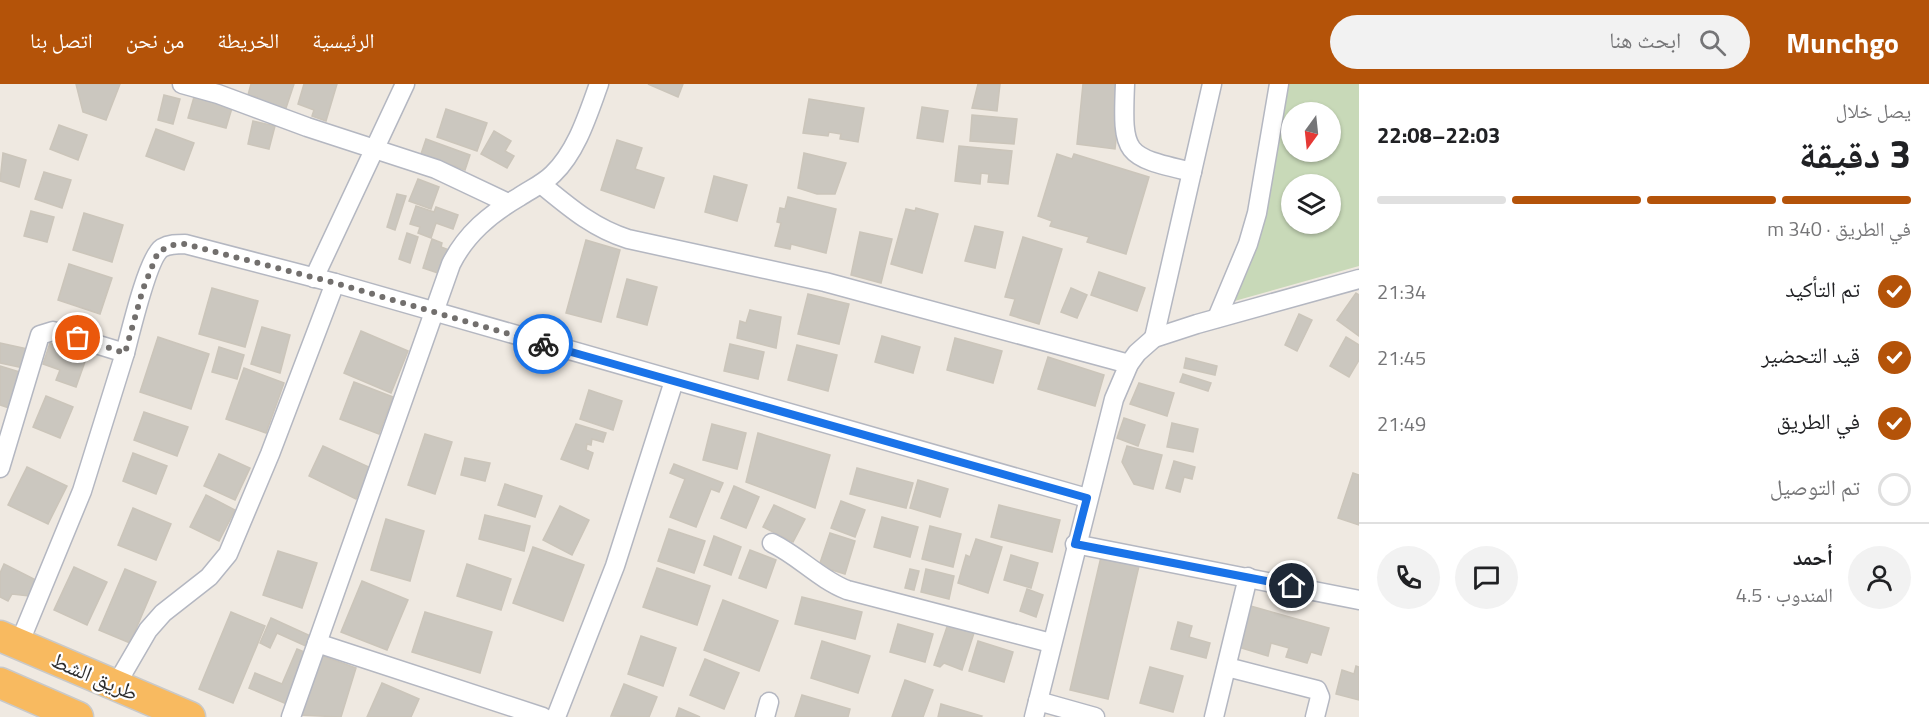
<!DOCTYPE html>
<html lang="ar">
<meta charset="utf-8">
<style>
body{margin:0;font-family:"Titillium Web","Noto Naskh Arabic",sans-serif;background:#f2f2f2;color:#202124;direction:rtl;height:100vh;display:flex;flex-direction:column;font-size:22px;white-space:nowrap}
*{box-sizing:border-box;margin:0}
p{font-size:20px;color:#757577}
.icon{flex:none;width:33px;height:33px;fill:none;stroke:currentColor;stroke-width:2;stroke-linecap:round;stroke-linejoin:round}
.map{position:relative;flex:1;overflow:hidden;direction:ltr}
.details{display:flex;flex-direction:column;background:#fff;width:570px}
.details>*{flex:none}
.needle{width:39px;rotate:195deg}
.controls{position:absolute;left:1281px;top:18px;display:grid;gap:12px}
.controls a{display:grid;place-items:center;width:60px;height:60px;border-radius:50%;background:#fff;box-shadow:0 2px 4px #0004;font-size:30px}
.pin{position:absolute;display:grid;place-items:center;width:51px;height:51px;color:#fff;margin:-26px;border:3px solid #fff;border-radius:50%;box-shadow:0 2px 6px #0007}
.courier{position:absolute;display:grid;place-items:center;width:60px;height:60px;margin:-30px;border:4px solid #1a73e8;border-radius:50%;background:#fff;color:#222;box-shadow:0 2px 8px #0007}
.head em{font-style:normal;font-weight:700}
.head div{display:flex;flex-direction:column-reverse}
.head{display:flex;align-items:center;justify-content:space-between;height:102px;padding:0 18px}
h1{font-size:39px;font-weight:700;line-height:45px}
.bar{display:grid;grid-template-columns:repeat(4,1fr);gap:9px 6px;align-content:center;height:72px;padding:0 18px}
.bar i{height:8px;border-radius:4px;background:#e0e0e0}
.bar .active{background:#b45309}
.bar p{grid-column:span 4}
.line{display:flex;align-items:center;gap:15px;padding:0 18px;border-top:2px solid #e0e0e0}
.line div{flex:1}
.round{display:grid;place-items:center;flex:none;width:63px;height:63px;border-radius:32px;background:#f2f2f2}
ol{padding:0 18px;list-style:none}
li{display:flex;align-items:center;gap:18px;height:66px}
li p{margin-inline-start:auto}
li .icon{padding:6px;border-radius:50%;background:#b45309;color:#fff;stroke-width:4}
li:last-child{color:#757577}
li i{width:33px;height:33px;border:3px solid #e0e0e0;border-radius:50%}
header{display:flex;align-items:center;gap:36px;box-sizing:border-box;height:84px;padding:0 30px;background:#b45309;color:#fff}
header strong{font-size:28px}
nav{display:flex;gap:33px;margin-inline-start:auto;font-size:21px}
.search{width:420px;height:54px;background:#f2f2f2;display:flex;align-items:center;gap:15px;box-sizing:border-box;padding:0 21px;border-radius:33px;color:#757577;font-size:22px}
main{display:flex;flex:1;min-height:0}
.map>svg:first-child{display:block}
</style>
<header>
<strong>Munchgo</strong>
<div class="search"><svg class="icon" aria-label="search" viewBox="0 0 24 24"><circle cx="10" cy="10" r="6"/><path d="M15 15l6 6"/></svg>ابحث هنا</div>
<nav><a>الرئيسية</a><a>الخريطة</a><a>من نحن</a><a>اتصل بنا</a></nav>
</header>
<main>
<section class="details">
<div class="head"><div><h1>3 دقيقة</h1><p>يصل خلال</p></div><em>22:03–22:08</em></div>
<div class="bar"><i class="active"></i><i class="active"></i><i class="active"></i><i></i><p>في الطريق · 340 m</p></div>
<ol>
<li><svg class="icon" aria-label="check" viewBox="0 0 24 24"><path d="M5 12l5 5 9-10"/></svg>تم التأكيد<p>21:34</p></li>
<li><svg class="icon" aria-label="check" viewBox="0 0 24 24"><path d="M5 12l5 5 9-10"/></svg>قيد التحضير<p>21:45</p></li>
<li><svg class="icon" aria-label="check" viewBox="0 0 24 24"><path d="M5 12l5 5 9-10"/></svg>في الطريق<p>21:49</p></li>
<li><i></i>تم التوصيل</li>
</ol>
<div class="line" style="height:108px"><a class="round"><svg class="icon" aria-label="person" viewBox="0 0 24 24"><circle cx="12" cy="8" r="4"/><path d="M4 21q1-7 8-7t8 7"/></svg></a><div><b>أحمد</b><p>المندوب · 4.5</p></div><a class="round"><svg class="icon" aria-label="chat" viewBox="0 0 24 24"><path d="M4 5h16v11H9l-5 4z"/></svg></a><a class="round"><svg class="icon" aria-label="phone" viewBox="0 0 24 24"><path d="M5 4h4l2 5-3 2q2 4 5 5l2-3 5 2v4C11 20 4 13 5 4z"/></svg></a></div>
</section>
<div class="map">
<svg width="1359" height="633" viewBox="0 0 1359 633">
<rect width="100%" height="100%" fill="#efe9e1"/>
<path fill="#c8d9b8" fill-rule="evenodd" d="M1281,0H1359V182L1231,218ZM1292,28H1330V68H1292ZM1292,100H1330V140H1292Z"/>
<g fill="#cbc7bf" stroke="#cbc5ba" stroke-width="1.5">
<polygon points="76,0 120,0 106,36 83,28"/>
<polygon points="251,0 294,0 285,27 255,18 257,13 248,11"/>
<polygon points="304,0 337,0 326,37 312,32 314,26 298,20"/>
<polygon points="648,0 683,0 678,13"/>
<polygon points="978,0 1000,0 997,27 972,24"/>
<polygon points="1083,0 1122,0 1115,65 1077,60"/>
<polygon points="164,11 180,15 173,40 158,36"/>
<polygon points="194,13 232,24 226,44 188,34"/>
<polygon points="809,15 864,24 858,58 840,55 841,50 829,48 828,52 803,49"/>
<polygon points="922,23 948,27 943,58 917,54"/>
<polygon points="446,25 487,39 477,67 437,53"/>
<polygon points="972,31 1017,35 1014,60 970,57"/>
<polygon points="253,37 275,42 269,65 248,60"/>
<polygon points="59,41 87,51 78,76 50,65"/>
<polygon points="156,45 194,59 184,86 146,72"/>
<polygon points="494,47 511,57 505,67 514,72 507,84 481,70"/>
<polygon points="426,55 470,71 465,86 421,70"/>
<polygon points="617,56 642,64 635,85 664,94 654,124 601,106"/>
<polygon points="959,62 1012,67 1008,100 988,98 989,90 981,89 980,100 955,97"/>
<polygon points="3,69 26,76 19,103 0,97"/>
<polygon points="804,69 846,79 835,110 817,110 798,104"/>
<polygon points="1057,70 1072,75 1074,70 1149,93 1126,170 1087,158 1089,153 1050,142 1052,137 1038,132"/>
<polygon points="44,88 71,96 62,124 35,115"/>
<polygon points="714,92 747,101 737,137 705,128"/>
<polygon points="418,95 439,103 431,125 409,117"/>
<polygon points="397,110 406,112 395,146 387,143"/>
<polygon points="788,113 836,125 826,169 791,160 790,165 775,162 781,139 777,138 780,124 785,125"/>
<polygon points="416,122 434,128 436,123 458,131 453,145 436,139 431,154 418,149 420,143 410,140"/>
<polygon points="916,124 938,130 922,189 891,180 906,125 915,127"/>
<polygon points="31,127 54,133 47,158 24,152"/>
<polygon points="84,129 123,141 112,178 73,166"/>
<polygon points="975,142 1003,148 995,184 965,177"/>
<polygon points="860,148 892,155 881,199 851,191"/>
<polygon points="407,149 418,153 410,179 399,175"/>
<polygon points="1023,153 1062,165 1039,240 1010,231 1015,215 1005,213"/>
<polygon points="432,155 442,159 441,163 449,166 441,190 423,184"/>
<polygon points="586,156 620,166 601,238 566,229"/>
<polygon points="69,180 112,194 100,230 58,216"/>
<polygon points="1099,188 1145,204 1137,227 1091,211"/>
<polygon points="627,195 657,203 647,241 617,233"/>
<polygon points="212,204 258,217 245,263 199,250"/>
<polygon points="1071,204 1087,211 1077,234 1061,228"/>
<polygon points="1356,209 1359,211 1359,252 1337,236"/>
<polygon points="808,210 849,220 839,260 798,250"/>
<polygon points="750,226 781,233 776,264 737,254 740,237 746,239"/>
<polygon points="1299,230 1312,236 1297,267 1285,261"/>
<polygon points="262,243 290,251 280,289 251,280"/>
<polygon points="361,247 408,267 391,309 344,289"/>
<polygon points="882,252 920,263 913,289 875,278"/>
<polygon points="158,253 209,270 191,325 140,308"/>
<polygon points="1346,253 1359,261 1359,276 1349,293 1330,282"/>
<polygon points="955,254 1002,267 993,299 947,286"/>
<polygon points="0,259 28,265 24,284 0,279"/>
<polygon points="50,259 87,272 76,303 56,296 60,286 43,280"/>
<polygon points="730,260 764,268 758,295 724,287"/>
<polygon points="797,261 837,271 828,307 788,296"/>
<polygon points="219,263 244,271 237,295 212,288"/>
<polygon points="1048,273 1104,291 1095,322 1038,305"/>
<polygon points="1186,274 1217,282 1215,291 1184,284"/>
<polygon points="0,282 23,289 12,325 0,321"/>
<polygon points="244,284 284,299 266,349 226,335"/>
<polygon points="1183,290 1211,299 1208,307 1180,298"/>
<polygon points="354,298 393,313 379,350 340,335"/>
<polygon points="1139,299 1174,309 1167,332 1130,320"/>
<polygon points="589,306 622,317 613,346 580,335"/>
<polygon points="46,312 73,323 60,354 33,343"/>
<polygon points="144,328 188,343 177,372 134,356"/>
<polygon points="1124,334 1145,341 1138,362 1117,354"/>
<polygon points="1172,339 1198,345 1193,368 1167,363"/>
<polygon points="576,340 606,349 603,358 592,355 591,361 587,360 586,366 593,369 588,385 561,375"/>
<polygon points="712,340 746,349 737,385 703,376"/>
<polygon points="758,349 830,371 815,424 746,398"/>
<polygon points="425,350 452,358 435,410 408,401"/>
<polygon points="323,362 371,384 356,415 309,392"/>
<polygon points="1127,362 1162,371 1153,405 1134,400 1122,378"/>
<polygon points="133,369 167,382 156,410 123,397"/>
<polygon points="219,370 250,384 235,416 204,402"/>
<polygon points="465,374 490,379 485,397 461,391"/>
<polygon points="1174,377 1195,383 1192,395 1184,393 1180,408 1166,404"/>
<polygon points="674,380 723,399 719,408 711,405 696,443 670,433 685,395 670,389"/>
<polygon points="27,383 67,402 48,440 8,421"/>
<polygon points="857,384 913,399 906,424 850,410"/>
<polygon points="1353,389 1359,391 1359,441 1338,434"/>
<polygon points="918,396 948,405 940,433 910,424"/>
<polygon points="505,400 542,412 535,433 498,421"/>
<polygon points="734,402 759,413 746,444 721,434"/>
<polygon points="206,411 235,426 219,457 190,443"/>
<polygon points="841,417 865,426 855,453 831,444"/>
<polygon points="774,421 805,435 793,458 763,443"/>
<polygon points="999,421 1060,436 1052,468 991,453"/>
<polygon points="560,422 589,436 572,471 543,456"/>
<polygon points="133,424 171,440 156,476 118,461"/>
<polygon points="485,431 530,442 524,467 479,455"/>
<polygon points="882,433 918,443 910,473 874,463"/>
<polygon points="386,435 424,447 410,497 371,486"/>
<polygon points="930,442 961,450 953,483 922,475"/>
<polygon points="669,445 705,457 694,489 658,477"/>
<polygon points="830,449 855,457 845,490 819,482"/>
<polygon points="714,452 741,463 731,491 704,481"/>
<polygon points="976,455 1002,463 988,509 958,499 966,471 970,473"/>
<polygon points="533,463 584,481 563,537 513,519"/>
<polygon points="750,466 776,476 766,504 739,494"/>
<polygon points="278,467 317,479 302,524 263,511"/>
<polygon points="1011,471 1038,479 1031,504 1004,496"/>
<polygon points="1101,473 1139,482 1108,615 1070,606"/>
<polygon points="4,480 36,496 29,512 12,510 8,517 0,513 0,489"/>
<polygon points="467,480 511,495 501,526 457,512"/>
<polygon points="74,483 107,498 87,541 54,526"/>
<polygon points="657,484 710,502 697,541 643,523"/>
<polygon points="125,485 156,498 130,559 99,546"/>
<polygon points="910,485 919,487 914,506 905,504"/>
<polygon points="926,485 954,492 949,515 921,508"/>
<polygon points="362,497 408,516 387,566 341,548"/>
<polygon points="1027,505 1043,511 1036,533 1020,527"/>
<polygon points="802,513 862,528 855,555 795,540"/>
<polygon points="723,516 778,537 759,587 704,566"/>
<polygon points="1247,521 1329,544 1321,571 1311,568 1307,579 1286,573 1289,564 1271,559 1268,572 1235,562"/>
<polygon points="231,528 265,542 233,619 199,605"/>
<polygon points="425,528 492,548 480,589 412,568"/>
<polygon points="271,534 313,553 308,563 277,549 270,564 260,559"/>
<polygon points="1178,538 1192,542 1189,553 1210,559 1206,574 1171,565"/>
<polygon points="898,540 933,550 925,578 890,568"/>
<polygon points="948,540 974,549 962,586 944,579 940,583 934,581"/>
<polygon points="641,552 676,564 663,602 628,590"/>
<polygon points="822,557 870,572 858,609 811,594"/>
<polygon points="978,557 1013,568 1004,598 969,587"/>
<polygon points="297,565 309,570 289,621 249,604 255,589 282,600"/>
<polygon points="317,570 356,584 341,633 299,631"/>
<polygon points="705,575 739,589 724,625 690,611"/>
<polygon points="1356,582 1359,583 1359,616 1336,610 1342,586 1354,590"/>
<polygon points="1150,583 1183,592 1173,628 1140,619"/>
<polygon points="905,596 933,606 923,633 892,633"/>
<polygon points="382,599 419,615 411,633 367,633"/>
<polygon points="624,600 657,613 649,633 611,632"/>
<polygon points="802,611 850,625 848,633 795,633"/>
<polygon points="941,620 982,632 981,633 938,633"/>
<polygon points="679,624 700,633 676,633"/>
</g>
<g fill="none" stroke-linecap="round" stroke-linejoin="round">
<g stroke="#b4b7c1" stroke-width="21">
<g id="minor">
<polyline points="182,0 218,10 307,43 436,85 508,119"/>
<path d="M1125,0C1122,72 1124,72 1192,88"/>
<path d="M541,100C569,123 593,144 628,155L825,198L1129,280"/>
<polyline points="314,194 405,0"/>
<polyline points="1217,234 1248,160 1257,129 1279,0"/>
<polyline points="1154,254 1212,0"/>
<path d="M125,269C130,250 148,173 162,164C169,160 177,160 185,160L335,199L1087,414"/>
<polyline points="0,384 40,251 53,247 125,269 82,407 19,560"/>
<path d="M772,459C799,472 819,495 847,506L1051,559"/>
<polyline points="1075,460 1359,516"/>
<polyline points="317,559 543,633"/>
<polyline points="1227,583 1317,606 1320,613 1315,633"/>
<polyline points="116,601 148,546 163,529 209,493 228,470 270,370 335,199"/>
<polyline points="1038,617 1095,633"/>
<path d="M291,633L451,180C466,150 490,130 519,113C531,105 543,100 553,90C577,67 588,30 599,0"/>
<polyline points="556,633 615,482 674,297"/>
<polyline points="765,633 769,618"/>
<polyline points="1034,633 1114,315 1129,280 1137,269 1154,254 1197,240 1359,195"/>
<polyline points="1214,633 1248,493"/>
</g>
</g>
<g stroke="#c9c9c9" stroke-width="33">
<g id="trunk">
<polyline points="0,552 190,633"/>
<polyline points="0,599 78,633"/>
</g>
</g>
<use href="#minor" stroke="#fff" stroke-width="18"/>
<use href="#trunk" stroke="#f8ba60" stroke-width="30"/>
</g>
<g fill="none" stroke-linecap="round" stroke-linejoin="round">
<polyline stroke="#726f6d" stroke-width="6" stroke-dasharray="0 10.8" points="78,254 125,269 143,205 158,168 172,161 185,160 335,199 543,260"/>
<polyline stroke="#1a73e8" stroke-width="8" points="543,260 1087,414 1075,460 1292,502"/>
</g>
<g text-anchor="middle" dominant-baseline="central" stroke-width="4.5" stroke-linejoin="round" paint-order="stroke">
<g font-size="22" fill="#2e2e2e" stroke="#fff">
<text transform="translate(95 592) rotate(23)">طريق الشط</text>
</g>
</g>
</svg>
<div class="controls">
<a><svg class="needle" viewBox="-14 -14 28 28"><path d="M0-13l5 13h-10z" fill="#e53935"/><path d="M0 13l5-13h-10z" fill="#757577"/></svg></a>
<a><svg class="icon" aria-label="layers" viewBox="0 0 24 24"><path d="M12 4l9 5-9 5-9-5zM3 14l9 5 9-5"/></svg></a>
</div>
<div class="pin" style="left:78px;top:254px;background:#ea580c"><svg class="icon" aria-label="bag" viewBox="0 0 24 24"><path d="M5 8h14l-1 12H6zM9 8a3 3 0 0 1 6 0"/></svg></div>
<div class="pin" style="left:1292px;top:502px;background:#1f2937"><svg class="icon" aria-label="home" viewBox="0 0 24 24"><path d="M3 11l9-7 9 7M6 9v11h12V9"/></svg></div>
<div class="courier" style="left:543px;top:260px"><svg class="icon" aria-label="bike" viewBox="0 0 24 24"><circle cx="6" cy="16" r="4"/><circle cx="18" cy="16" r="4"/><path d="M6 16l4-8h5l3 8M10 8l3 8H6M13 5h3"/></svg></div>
</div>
</main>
